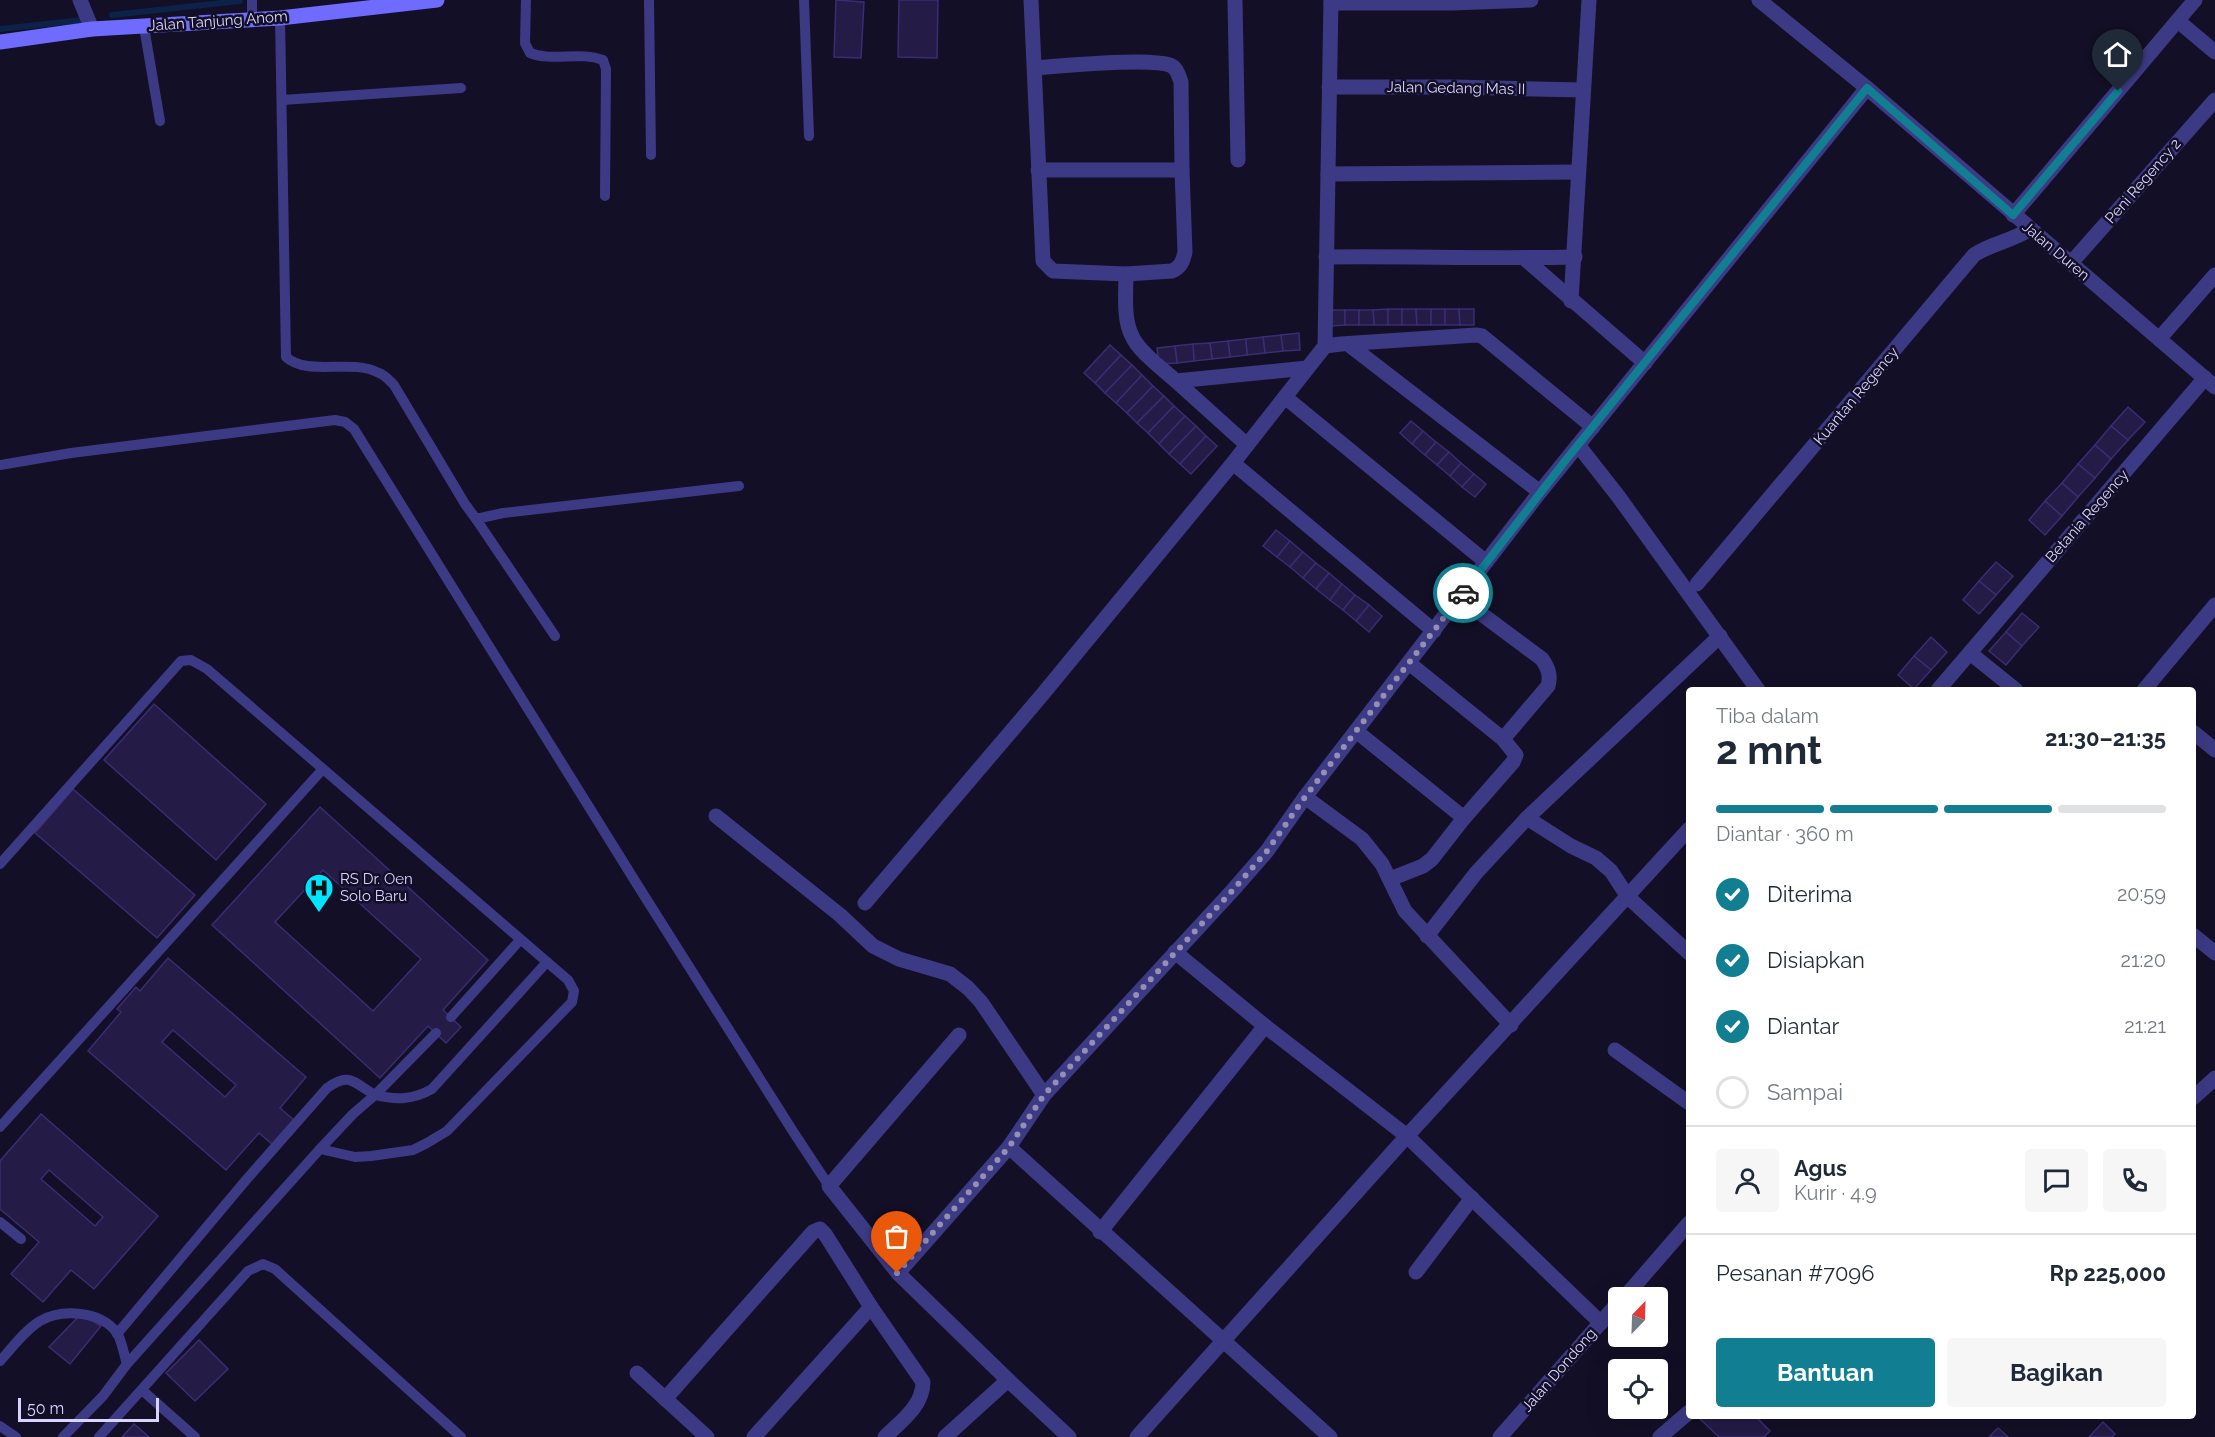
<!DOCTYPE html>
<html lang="id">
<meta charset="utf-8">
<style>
body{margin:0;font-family:Raleway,sans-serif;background:#f6f6f7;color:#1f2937;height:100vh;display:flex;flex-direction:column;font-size:22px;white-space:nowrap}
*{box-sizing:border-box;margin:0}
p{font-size:20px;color:#747a83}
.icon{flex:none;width:33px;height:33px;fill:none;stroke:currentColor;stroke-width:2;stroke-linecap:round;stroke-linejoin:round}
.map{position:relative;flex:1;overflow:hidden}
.details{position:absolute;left:1686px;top:687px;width:510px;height:732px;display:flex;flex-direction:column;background:#fff;border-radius:6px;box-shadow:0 6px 24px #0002}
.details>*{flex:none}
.needle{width:39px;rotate:23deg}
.buttons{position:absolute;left:1608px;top:1287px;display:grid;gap:12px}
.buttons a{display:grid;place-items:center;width:60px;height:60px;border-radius:6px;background:#fff;box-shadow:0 6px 24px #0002;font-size:30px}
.scale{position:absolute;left:18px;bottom:15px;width:141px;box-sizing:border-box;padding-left:6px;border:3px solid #d9d4ff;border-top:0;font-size:16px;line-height:21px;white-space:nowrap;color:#d9d4ff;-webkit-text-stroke:4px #130f26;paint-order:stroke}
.pin{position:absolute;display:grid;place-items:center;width:51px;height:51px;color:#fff;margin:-62px -26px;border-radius:50% 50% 50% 0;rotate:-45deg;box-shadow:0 0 6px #0007}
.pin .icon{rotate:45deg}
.courier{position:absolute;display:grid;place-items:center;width:60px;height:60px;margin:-30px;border:4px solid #117e91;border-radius:50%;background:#fff;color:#222;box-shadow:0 2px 8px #0007}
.summary em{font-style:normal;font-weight:700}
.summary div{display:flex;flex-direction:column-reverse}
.summary{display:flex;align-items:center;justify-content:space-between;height:102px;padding:0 30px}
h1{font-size:39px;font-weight:700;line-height:45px}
.bar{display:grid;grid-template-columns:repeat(4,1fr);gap:9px 6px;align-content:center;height:72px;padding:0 30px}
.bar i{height:8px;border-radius:4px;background:#e0e1e3}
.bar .current{background:#117e91}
.bar p{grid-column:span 4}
.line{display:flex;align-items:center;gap:15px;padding:0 30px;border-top:2px solid #e0e1e3}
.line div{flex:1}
.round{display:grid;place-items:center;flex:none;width:63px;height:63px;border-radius:6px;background:#f6f6f7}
ol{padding:0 30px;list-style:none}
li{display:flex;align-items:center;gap:18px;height:66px}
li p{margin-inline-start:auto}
li .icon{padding:6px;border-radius:50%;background:#117e91;color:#fff;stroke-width:4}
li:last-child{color:#747a83}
li i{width:33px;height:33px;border:3px solid #e0e1e3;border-radius:50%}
.primary-button{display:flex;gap:12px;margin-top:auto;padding:12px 30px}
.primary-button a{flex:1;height:69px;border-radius:6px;background:#117e91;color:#fff;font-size:24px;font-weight:700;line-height:69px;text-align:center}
.primary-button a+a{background:#f6f6f7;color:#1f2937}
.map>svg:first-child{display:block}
</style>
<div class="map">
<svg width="2215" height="1437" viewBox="0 0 2215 1437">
<rect width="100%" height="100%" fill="#130f26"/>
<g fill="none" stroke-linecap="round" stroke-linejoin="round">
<g stroke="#0c2248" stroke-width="6">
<polyline points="112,15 240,1"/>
<polyline points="0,29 83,20"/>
</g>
</g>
<g fill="#241b47" stroke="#3b2d73" stroke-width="1.5" fill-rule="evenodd">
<polygon points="836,0 864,2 861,58 834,57"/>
<polygon points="899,0 938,0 937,58 898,57"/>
<polygon points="1388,309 1388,325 1374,325 1373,310"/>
<rect x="1388" y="309" width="14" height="16"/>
<polygon points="1402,309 1416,309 1417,325 1402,325"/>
<polygon points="1416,309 1431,309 1431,325 1417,325"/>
<rect x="1431" y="309" width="14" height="16"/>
<polygon points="1445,309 1459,309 1460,325 1445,325"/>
<polygon points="1459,309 1474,309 1474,325 1460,325"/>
<polygon points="1330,310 1345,310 1345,325 1331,326"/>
<rect x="1345" y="310" width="14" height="15"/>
<polygon points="1359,310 1373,310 1374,325 1359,325"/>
<polygon points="1299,333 1300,350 1283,351 1281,335"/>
<polygon points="1281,335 1283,351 1265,353 1263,337"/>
<polygon points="1263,337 1265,353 1247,355 1246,339"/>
<polygon points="1246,339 1247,355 1230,357 1228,341"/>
<polygon points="1228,341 1230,357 1212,359 1210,343"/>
<polygon points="1210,343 1212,359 1194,361 1193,344"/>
<polygon points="1193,344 1194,361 1177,363 1175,346"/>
<polygon points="1110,345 1121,355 1095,383 1084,373"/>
<polygon points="1175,346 1177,363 1159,364 1157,348"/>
<polygon points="1121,355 1132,365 1105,393 1095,383"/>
<polygon points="1132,365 1142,375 1116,403 1105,393"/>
<polygon points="1142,375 1153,386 1127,413 1116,403"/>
<polygon points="1153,386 1164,396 1137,423 1127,413"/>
<polygon points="1164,396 1174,406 1148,433 1137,423"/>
<polygon points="1174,406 1185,416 1159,444 1148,433"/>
<polygon points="2128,407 2145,422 2128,440 2111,426"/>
<polygon points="1185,416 1196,426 1169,454 1159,444"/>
<polygon points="1411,421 1423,431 1412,444 1400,433"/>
<polygon points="1196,426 1206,436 1180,464 1169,454"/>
<polygon points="2111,426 2128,440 2111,459 2095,445"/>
<polygon points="1423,431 1436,442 1425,455 1412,444"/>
<polygon points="1206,436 1217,446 1191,474 1180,464"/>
<polygon points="1436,442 1449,452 1437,465 1425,455"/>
<polygon points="2095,445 2111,459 2095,478 2078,464"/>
<polygon points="1449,452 1461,463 1450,476 1437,465"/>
<polygon points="1461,463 1474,474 1462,487 1450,476"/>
<polygon points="2078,464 2095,478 2078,497 2062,483"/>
<polygon points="1474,474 1486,484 1475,497 1462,487"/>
<polygon points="2062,483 2078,497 2062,516 2045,501"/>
<polygon points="2045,501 2062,516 2045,535 2029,520"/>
<polygon points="1276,530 1290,541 1277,557 1263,546"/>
<polygon points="1290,541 1303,552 1290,567 1277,557"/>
<polygon points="1303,552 1316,563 1303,578 1290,567"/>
<polygon points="1996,562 2013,576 1996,595 1979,581"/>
<polygon points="1316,563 1329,573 1316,589 1303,578"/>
<polygon points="1329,573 1342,584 1330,600 1316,589"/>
<polygon points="1979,581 1996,595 1979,614 1963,600"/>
<polygon points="1342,584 1355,595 1343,610 1330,600"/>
<polygon points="1355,595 1369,605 1356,621 1343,610"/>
<polygon points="1369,605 1382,616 1369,632 1356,621"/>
<polygon points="2022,613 2039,627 2022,646 2006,632"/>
<polygon points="2006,632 2022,646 2006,665 1989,651"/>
<polygon points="1931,637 1947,652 1931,670 1914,656"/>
<polygon points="1914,656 1931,670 1914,689 1898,675"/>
<polygon points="154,704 266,804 216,860 104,760"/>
<polygon points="73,789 195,895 157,938 35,833"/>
<path d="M320,807L488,960L443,1010L461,1027L446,1043L428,1026L380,1078L212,925ZM323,870L421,959L373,1011L275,922Z"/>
<path d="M168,958L306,1077L280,1108L295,1121L273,1145L259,1133L226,1170L88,1051L121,1012L117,1009L136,987L140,991ZM173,1030L236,1085L225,1097L162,1042Z"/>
<path d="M41,1114L158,1216L94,1289L71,1270L43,1302L11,1274L39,1242L0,1209V1161ZM49,1170L103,1217L95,1226L41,1179Z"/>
<polygon points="81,1314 101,1326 70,1364 49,1347"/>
<polygon points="199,1340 228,1369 195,1401 166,1373"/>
<polygon points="1697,1416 1755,1416 1770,1431 1764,1437 1719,1437"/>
<polygon points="2103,1422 2115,1434 2112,1437 2089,1437"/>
<polygon points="134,1424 149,1437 122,1437"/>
<polygon points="1998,1428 2008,1437 1989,1437"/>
</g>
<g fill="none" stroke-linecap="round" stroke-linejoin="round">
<g stroke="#3d3a85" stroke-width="10">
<path d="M526,0L525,43L530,53C553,62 579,51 603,60L606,69L605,196"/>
<polyline points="649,0 651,155"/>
<polyline points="804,0 809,136"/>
<path d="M280,18L286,357C308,377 352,358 379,373C385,375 390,381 394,385L465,504L476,519L503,513L739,486"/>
<polyline points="252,20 252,0"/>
<polyline points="144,27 160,121"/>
<polyline points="282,100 461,88"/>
<polyline points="0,465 71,453 335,420 345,422 354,429 640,889 794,1133 829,1186"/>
<polyline points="476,519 555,636"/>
<path d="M0,864L181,661L191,660L207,669L568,980L574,991L572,1002L447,1131L427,1143L413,1150L371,1156L355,1157L320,1149L127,1364C124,1355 122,1341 117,1333C101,1311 62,1308 40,1321C24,1331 12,1348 0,1361"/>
<polyline points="451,1017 520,940"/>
<polyline points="0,1127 322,770"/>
<path d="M320,1149L353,1114L375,1095C396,1100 413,1100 432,1089L547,962"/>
<polyline points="0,1222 21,1239"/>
<path d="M117,1334L246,1180L327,1088C350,1072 352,1082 375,1095L436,1033"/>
<polyline points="142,1390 195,1437"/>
<polyline points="0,1426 16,1437"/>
<polyline points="63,1437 103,1396 127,1364"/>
<polyline points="99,1437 248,1271 263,1264 275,1269 461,1437"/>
</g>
<g stroke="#3d3a85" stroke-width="15">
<polyline points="80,0 92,29"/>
<path d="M1031,0L1043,261L1053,271L1126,274L1172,271C1181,267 1183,261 1185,252L1182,170L1181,82C1179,76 1177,69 1172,66C1153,57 1060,66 1035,68"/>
<polyline points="1235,0 1238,160"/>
<polyline points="1759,0 1867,88 2215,387"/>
<polyline points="1331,3 1452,3 1531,0"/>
<polyline points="2178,21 2215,52"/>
<polyline points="1329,87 1453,87 1583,90"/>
<polyline points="1038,170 1182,170"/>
<polyline points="1328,174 1578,172"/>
<polyline points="2013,215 2195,0"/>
<path d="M1326,257C1409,256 1492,259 1575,257"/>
<polyline points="1524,258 1645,363"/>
<polyline points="2071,263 2215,100"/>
<path d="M1126,274C1126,293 1123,319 1132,336C1139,352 1163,369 1176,381L1307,368"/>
<polyline points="1571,301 1589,0"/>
<polyline points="2159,339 2215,275"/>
<polyline points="1348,344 1540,492"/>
<polyline points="1325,346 1341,344 1476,335 1482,336 1593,427"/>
<polyline points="1176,381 1247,445"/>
<polyline points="1285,397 1486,562"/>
<polyline points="1578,445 1618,496 1758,690"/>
<polyline points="1233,463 1434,631"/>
<path d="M1697,584L1974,255C1992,243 2013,241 2030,229"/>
<path d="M1460,598L1542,659C1548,668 1551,675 1548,686L1503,739"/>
<polyline points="1970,653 2016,690"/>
<polyline points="1938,690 2205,378"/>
<polyline points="2144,690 2215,605"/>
<polyline points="1356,731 1464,818"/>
<polyline points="2193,732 2215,750"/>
<polyline points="1305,797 1362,839 1382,864 1405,911 1511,1025"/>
<polyline points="716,816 840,915 873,946 899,959 950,974 968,988 981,1002 1044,1095"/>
<polyline points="1527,818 1571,846 1596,858 1611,871 1628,897 1689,953"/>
<polyline points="1390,879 1423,866 1432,859 1464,818 1513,762 1516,755 1503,739 1409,663"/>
<polyline points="865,903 1042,695 1233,463 1325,346 1331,0"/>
<polyline points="2193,935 2215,953"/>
<polyline points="1427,936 1476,873 1527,818 1720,636"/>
<polyline points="1175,952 1265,1026"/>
<polyline points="959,1035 829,1186 898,1273 1008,1380 1069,1437"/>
<polyline points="1615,1050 1689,1103"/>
<polyline points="2193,1098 2215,1078"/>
<polyline points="1009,1147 1330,1437"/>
<polyline points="1100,1232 1265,1026 1407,1136 1601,1323"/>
<polyline points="1416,1272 1472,1198"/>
<polyline points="898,1273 1009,1147 1044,1095 1233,890 1267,851 1305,797 1540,492 1867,88"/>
<polyline points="1624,1298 1689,1223"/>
<polyline points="637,1373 707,1437"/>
<path d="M665,1399L813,1232L820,1229L825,1234L871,1307L923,1382C923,1406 901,1421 885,1437"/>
<polyline points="754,1437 871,1307"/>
<polyline points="945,1437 1008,1380"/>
<polyline points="1137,1437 1407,1136 1689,829"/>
<polyline points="1500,1437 1618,1303"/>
<polyline points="1660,1437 1689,1412"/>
</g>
<polyline stroke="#6f6bff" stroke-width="15" points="0,42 92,29 280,18 437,0"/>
</g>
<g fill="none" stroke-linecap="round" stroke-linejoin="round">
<polyline stroke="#948fb3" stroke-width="6" stroke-dasharray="0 10.8" points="897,1273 1009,1147 1044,1095 1233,890 1267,851 1305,797 1463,593"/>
<polyline stroke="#117e91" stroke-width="8" points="1463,593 1565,461 1867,88 2013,215 2118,91"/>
</g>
<defs>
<g id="hospital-pin" transform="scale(1.5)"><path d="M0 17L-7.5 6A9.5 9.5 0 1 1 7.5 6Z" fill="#00e5ff" stroke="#130f26"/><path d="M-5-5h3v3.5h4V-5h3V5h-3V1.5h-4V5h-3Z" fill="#111"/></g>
</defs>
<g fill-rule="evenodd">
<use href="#hospital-pin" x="319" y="888"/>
</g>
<g text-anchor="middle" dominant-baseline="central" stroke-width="5" stroke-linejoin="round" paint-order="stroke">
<g font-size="15" fill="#d9d4ff" stroke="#130f26">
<text transform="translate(218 21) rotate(-4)">Jalan Tanjung Anom</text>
<text transform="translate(1456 88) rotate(1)">Jalan Gedang Mas II</text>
<text transform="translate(2143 181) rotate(-49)">Peni Regency 2</text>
<text transform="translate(2056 251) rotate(40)">Jalan Duren</text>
<text transform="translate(1856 396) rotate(-50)">Kuantan Regency</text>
<text transform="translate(2087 516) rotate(-49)">Betania Regency</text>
<text transform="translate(1559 1370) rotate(-49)">Jalan Dondong</text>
</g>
<g font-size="15" fill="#d9d4ff" stroke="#130f26" text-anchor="start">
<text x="340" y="879">RS Dr. Oen<tspan x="340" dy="17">Solo Baru</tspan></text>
</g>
</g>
</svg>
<div class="buttons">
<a><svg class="needle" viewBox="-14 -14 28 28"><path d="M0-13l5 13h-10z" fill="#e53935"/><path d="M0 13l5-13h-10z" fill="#747a83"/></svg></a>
<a><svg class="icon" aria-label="locate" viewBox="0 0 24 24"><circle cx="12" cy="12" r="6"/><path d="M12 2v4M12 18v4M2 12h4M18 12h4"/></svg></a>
</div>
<div class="scale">50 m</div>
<div class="pin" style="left:897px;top:1273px;background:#ea580c"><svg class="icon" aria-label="bag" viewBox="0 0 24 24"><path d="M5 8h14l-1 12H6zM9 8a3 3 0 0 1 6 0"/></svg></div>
<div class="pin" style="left:2118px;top:91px;background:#1f2937"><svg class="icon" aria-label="home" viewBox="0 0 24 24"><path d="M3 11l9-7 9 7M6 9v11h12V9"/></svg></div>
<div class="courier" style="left:1463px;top:593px"><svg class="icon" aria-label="car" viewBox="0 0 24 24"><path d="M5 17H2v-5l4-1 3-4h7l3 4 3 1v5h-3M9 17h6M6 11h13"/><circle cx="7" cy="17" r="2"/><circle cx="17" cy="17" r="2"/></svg></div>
<section class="details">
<div class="summary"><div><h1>2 mnt</h1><p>Tiba dalam</p></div><em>21:30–21:35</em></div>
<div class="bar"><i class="current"></i><i class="current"></i><i class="current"></i><i></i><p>Diantar · 360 m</p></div>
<ol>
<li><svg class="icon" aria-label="check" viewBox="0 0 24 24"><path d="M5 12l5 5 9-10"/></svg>Diterima<p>20:59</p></li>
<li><svg class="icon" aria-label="check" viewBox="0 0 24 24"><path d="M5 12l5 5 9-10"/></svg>Disiapkan<p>21:20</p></li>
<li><svg class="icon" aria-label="check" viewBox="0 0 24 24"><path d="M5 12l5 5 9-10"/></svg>Diantar<p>21:21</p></li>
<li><i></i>Sampai</li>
</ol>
<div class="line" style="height:108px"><a class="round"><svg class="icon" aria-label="person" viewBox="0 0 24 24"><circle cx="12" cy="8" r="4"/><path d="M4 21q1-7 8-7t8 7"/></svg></a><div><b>Agus</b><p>Kurir · 4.9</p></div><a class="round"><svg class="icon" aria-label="chat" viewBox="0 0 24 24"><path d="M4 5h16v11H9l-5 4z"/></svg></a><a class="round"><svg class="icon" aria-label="phone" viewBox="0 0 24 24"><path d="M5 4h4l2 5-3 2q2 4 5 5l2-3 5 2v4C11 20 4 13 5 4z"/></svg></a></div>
<div class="line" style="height:78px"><div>Pesanan #7096</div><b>Rp 225,000</b></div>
<div class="primary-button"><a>Bantuan</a><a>Bagikan</a></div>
</section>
</div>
